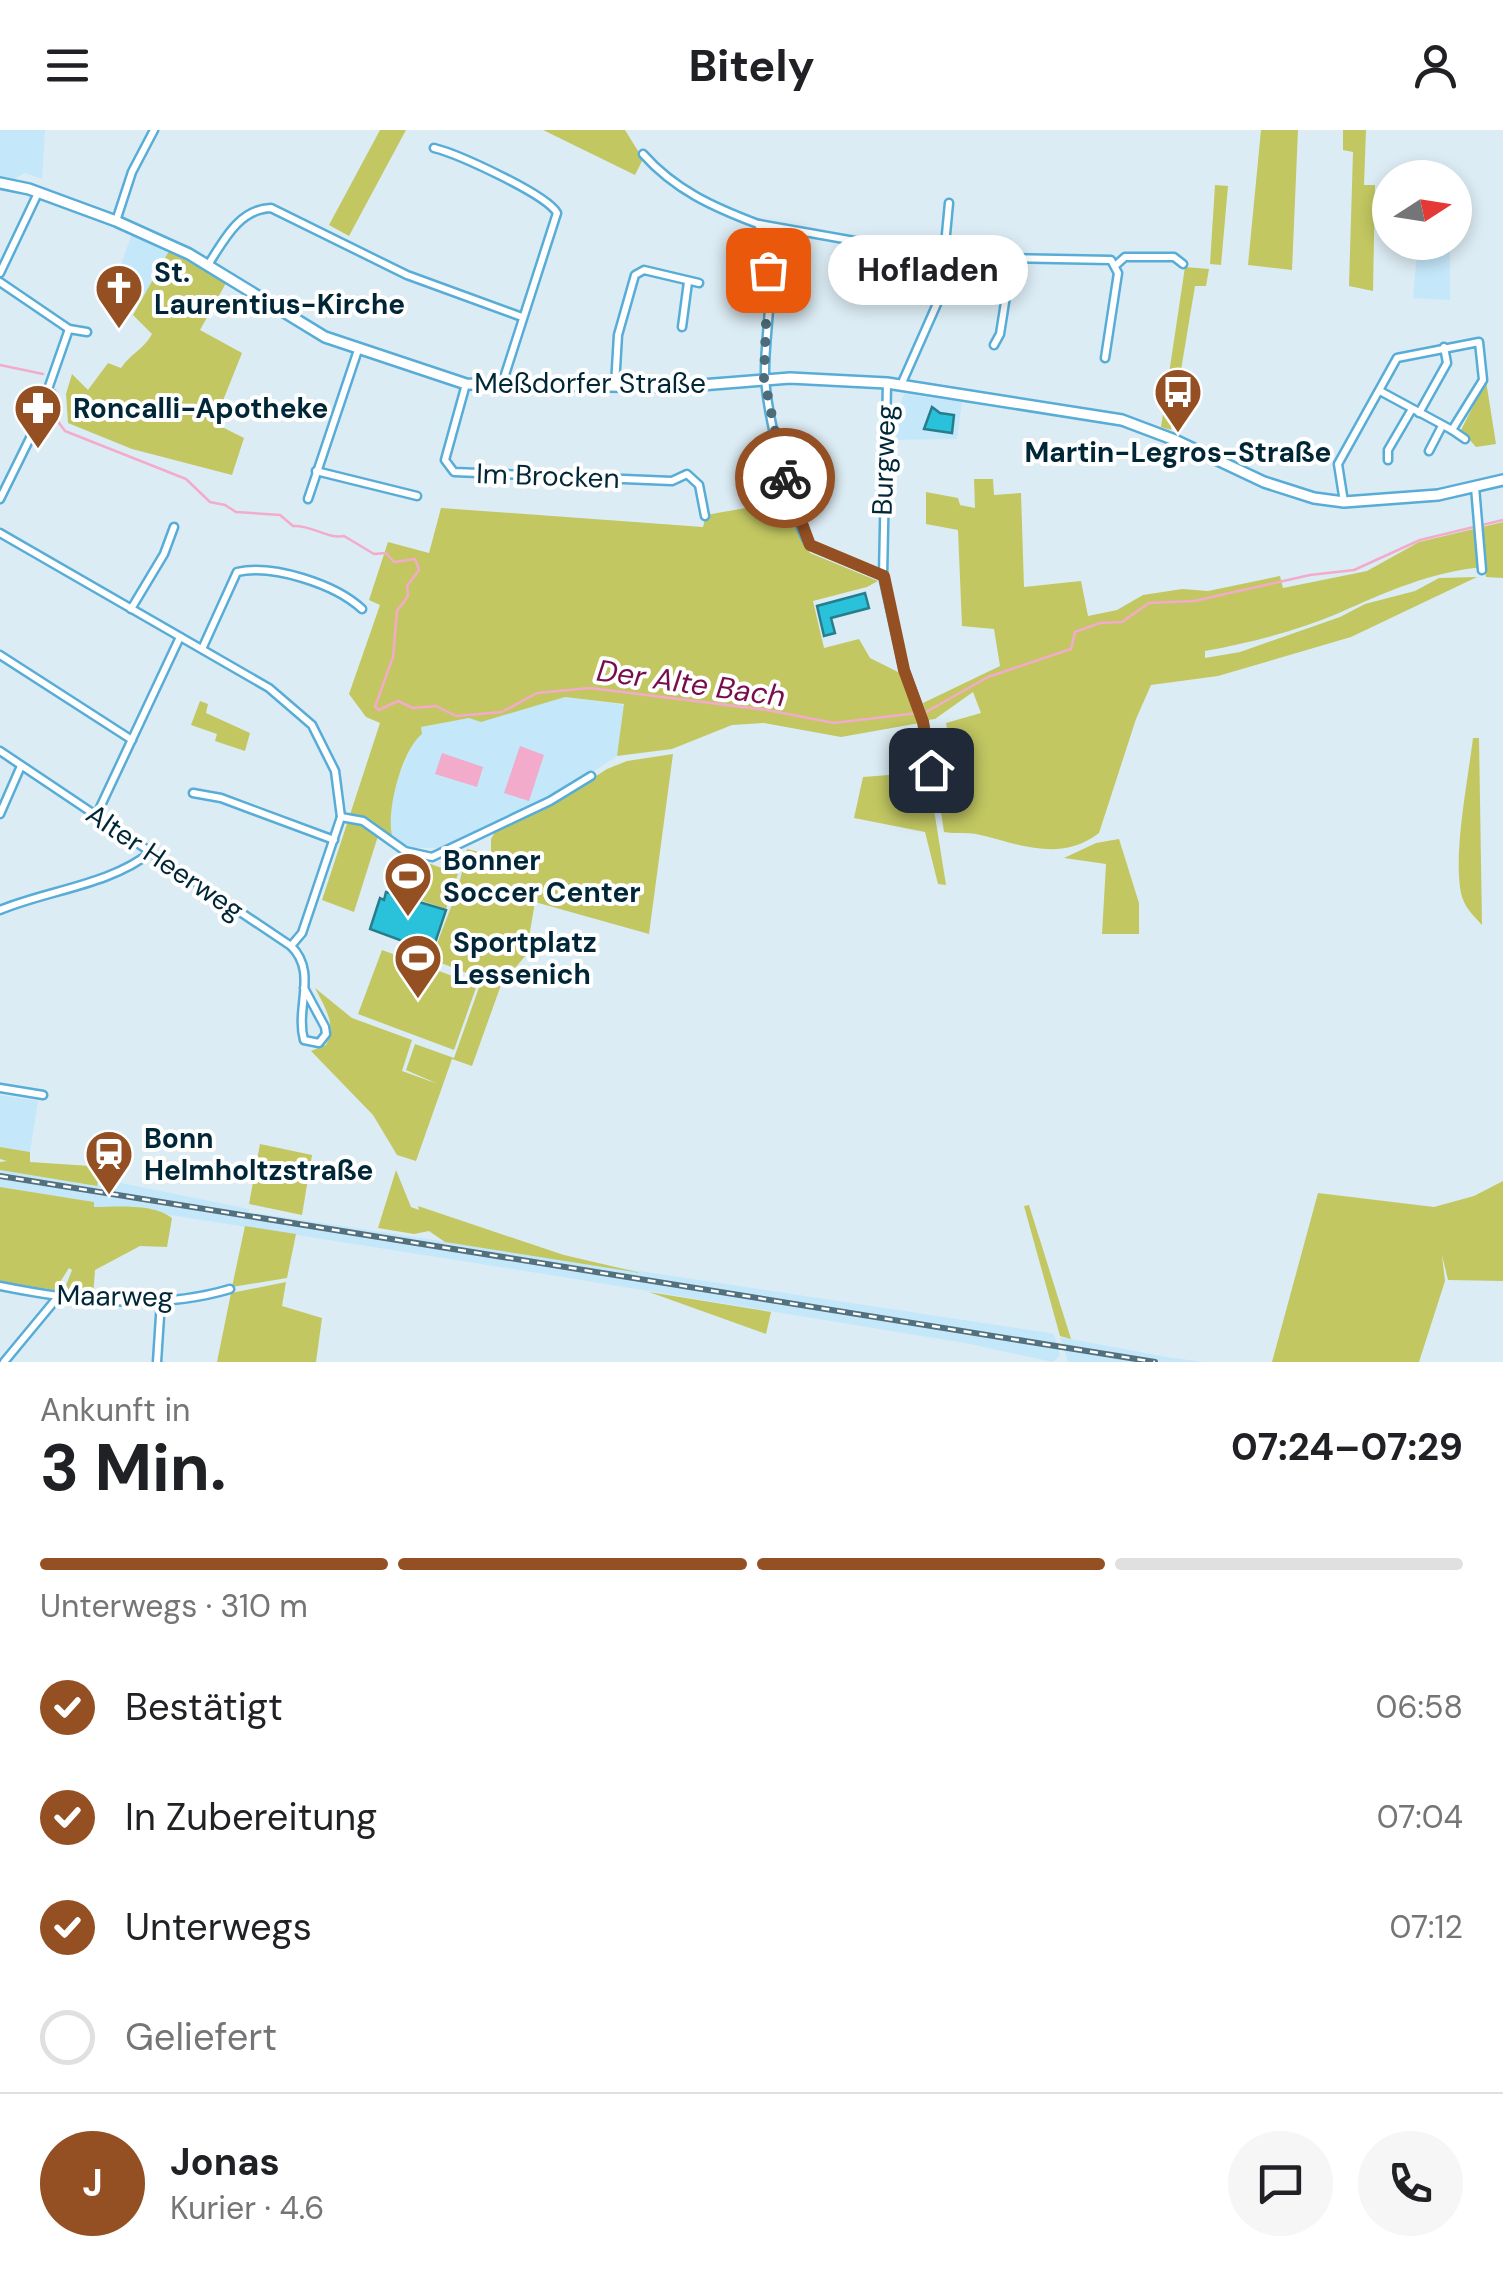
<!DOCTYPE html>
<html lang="de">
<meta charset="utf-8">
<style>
body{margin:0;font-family:"DM Sans",sans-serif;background:#f6f6f6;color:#202124;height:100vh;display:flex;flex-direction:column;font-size:38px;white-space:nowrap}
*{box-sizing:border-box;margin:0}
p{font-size:32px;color:#757577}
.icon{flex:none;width:55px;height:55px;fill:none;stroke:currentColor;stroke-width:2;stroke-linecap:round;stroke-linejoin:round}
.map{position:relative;height:1232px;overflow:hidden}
.details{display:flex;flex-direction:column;background:#fff;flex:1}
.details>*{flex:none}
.needle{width:65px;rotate:78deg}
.controls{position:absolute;left:1372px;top:30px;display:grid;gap:20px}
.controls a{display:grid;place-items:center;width:100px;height:100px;border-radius:50%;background:#fff;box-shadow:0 5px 15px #0003;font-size:50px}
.pin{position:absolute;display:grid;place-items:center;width:85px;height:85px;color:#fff;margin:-42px;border-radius:20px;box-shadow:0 5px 15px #0006}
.courier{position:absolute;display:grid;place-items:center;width:100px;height:100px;margin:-50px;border:8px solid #945023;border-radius:50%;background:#fff;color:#222;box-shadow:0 2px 12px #0007}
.bubble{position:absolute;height:70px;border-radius:35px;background:#fff;box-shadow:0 5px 15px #0003;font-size:32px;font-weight:700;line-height:70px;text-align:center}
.headline em{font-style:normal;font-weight:700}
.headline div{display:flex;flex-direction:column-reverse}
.headline{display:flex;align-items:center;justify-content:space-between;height:170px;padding:0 40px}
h1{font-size:65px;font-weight:700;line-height:75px}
.bar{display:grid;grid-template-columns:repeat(4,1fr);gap:15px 10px;align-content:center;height:120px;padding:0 40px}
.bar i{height:12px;border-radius:8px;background:#e0e0e0}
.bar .current{background:#945023}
.bar p{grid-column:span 4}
.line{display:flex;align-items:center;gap:25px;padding:0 40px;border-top:2px solid #e0e0e0}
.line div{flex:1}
.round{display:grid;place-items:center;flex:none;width:105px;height:105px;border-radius:52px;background:#f6f6f6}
ol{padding:0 40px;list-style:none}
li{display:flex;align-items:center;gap:30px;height:110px}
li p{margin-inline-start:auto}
li .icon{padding:10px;border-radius:50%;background:#945023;color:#fff;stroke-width:4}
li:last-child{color:#757577}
li i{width:55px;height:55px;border:5px solid #e0e0e0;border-radius:50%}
header{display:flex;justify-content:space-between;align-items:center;height:130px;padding:0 40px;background:#fff;font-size:45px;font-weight:700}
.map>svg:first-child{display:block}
</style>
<header><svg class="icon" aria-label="menu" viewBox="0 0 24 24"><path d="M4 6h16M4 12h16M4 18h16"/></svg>Bitely<svg class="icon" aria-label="person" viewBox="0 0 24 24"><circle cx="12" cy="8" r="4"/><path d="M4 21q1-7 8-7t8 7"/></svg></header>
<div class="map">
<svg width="1503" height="1232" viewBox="0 0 1503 1232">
<rect width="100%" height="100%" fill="#dcecf4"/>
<g fill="#c4e7fa">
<polygon points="0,0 45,0 42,49 25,43 14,49 0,46"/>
<polygon points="132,104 169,121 138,177 110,164"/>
<polygon points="1418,113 1450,113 1450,170 1413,168"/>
<polygon points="904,264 962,272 957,309 887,310 887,278 899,279"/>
<polygon points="565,567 625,575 617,626 576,653 571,650 566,659 442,718 410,718 392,705 388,688 396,652 420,597 469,588 483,589"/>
<polygon points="0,965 38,971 30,1022 0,1017"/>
<polygon points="0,1040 96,1056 97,1052 116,1052 249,1079 249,1082 1043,1202 1054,1204 1060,1225 1053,1232 965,1213 557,1146 170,1085 94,1077 94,1072 0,1057"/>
<polygon points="1060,1207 1172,1228 1205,1232 1068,1232"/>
</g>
<g fill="#c2c762">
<polygon points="380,0 406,0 349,106 329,95"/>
<polygon points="543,0 625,0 643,29 635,45"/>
<polygon points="1261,0 1298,0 1292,140 1248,135"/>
<polygon points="1343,0 1366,0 1364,55 1375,55 1373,161 1349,156 1353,22 1343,20"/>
<polygon points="1215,55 1228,56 1221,135 1210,134"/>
<path d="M169,121L226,153L200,200L242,223L214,293L244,308L232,345L132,319L68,293L66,264L72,244L88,260L108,233L121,238C130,224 144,219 152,204L133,185Z"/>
<polygon points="1185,137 1209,139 1206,156 1195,156 1171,300 1161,297"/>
<polygon points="1486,251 1496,314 1476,317 1461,300"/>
<path d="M974,349H993L994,365L1021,363L1024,457L1081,451L1088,486L1117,480L1143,465L1182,459L1208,461L1280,446L1283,458L1367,441L1419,412L1503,392V448L1486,447L1484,437C1433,441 1386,462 1339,483C1297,501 1249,513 1205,521V528L1240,522L1340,487L1365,474L1415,461L1439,448L1477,447L1351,507L1218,546L1151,555L1136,589L1099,703C1060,733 1020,714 976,704C965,702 955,704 944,702L934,634L953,631L946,593L981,583L973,562L935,589L928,590L923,573L1000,536L994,499L962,496L958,400L926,394V362L958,368L960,375L975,378Z"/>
<path d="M785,371L810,423L878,451L867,457L813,471L824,518L859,509L870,528L900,543L913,578L917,577L920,593L841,607L764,593L732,595L672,619L617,626L624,574L565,567L481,592L469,588L421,597L422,604C402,620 386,680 392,705L378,706L354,782L322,770L380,593L366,587L349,564L380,475L369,470L388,412L429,423L441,378L703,397L706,385Z"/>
<polygon points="200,571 208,574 206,583 250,603 245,621 215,611 217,604 191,595"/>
<path d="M1473,608H1479L1482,795C1473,785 1464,777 1461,763C1453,723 1468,650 1473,608Z"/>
<path d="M673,624L649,804L535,772L526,825L501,855L472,936L452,929L416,1031L397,1025L373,985L311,921L326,915C337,894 325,878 315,858L352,888L412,910L402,941L438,954L406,940L415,914L454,928L482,849L431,829L458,759L467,719L491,725V709L495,702L554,673L607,639L627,631Z"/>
<polygon points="928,642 946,755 938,754 925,702 854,688 863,647"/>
<polygon points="1119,709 1139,773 1139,804 1102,804 1106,734 1064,728 1096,713"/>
<polygon points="420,730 458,744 446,779 408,766"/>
<polygon points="382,820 477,855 454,920 358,884"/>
<polygon points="260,1014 312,1025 302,1085 249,1074"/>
<polygon points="0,1017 30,1022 30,1032 105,1037 116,1052 98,1052 97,1056 0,1040 0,1032 7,1031 0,1029"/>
<polygon points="396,1040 411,1077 419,1080 418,1076 564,1125 641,1143 445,1112 429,1101 414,1104 378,1098"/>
<polygon points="1503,1051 1503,1151 1448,1150 1442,1125 1445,1151 1419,1232 1272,1232 1318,1063 1434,1077 1474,1066"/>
<path d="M0,1057L94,1072V1077C116,1077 153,1073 172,1088L167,1117L140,1116L95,1140L93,1167L63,1163L72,1140L69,1138L55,1160L0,1152Z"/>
<polygon points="1029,1075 1071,1209 1060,1206 1024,1076"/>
<polygon points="245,1096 296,1104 287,1148 232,1157"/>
<polygon points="286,1152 282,1176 322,1188 316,1232 217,1232 231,1163"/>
<polygon points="649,1162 771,1182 766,1204"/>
</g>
<g fill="#f3abcb">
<polygon points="520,616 544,625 529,671 504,663"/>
<polygon points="442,623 483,637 477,657 435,644"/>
</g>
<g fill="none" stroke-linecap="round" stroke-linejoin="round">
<g stroke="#f3abcb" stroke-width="2.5">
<polyline points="0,235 43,244"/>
<path d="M55,260L59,293L65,301L186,349L210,372L225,375L236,382L280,385L293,396C313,395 326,409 344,406L374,424L386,423L394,432L415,429L419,440L407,456L408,466L397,481L393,527L375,577L379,580L398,571L413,578L436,576L456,586L502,582L537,563L590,558L767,580L834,593L926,582L988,547L1071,519L1075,502L1100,493L1122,492L1149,473L1194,471L1310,445L1354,440L1420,410L1503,390"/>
</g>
</g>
<g fill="#2ac2da" stroke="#277d8b" stroke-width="2.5">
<polygon points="932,277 940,283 954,285 952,303 924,299"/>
<polygon points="865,463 869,478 831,488 835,503 824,506 817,476"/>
<polygon points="386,762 446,780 432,822 370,799 380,768 384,770"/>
</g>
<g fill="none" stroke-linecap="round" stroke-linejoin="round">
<g stroke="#57add7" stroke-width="11">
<g id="street">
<path d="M434,18C458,24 546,64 557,83L502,254"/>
<path d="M643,24C675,60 713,77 758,94C781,138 764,197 765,245C766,279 791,388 810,415L883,446"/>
<polyline points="116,91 132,42 154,0"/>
<polyline points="759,94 945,127 1111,130 1118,143 1105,228"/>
<path d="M208,135C224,110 239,79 271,78L407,145L522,187"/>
<polyline points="1116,135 1125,127 1174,127 1183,134"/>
<polyline points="0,143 38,63"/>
<polyline points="0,152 69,199 87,202"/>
<polyline points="682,197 688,152"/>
<polyline points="994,215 1000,204 1012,128"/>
<polyline points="887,253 883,446 904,540 923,591 931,640"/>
<polyline points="466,254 445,330 454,342 672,351 687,344 699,355 705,386"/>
<polyline points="615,255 618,205 635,145 644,140 699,153"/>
<polyline points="901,255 940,167 949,73"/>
<polyline points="1419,283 1447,233 1444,217"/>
<polyline points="1452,300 1465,309"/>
<polyline points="1429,321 1442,296"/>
<polyline points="1388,330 1388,320 1412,279"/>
<polyline points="316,341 417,366"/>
<polyline points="1475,357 1482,440"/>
<polyline points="0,369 33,302 69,199"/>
<polyline points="308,369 358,220"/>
<polyline points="1344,372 1338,334 1397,228 1479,212 1483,250 1452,300 1380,261"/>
<polyline points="0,403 269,558 312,595 335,641 341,687 302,803 291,816"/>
<polyline points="131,479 164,424 174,397"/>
<path d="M202,519L237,442C273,434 335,454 362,479"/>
<polyline points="0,525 132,610"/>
<path d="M0,621L291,816C318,842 295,878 304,910L319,913L326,904L325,897L304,858"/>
<polyline points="193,663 221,668 334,710"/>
<polyline points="0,684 21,636"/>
<polyline points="96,686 180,507"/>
<polyline points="341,687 363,691 405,721 432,727 550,671 591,646"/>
<path d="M0,780C48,760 110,755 151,722"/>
<polyline points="0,958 43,965"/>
<path d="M0,1156C74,1171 156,1181 230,1159"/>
<polyline points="4,1232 57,1168"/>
<polyline points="157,1232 161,1171"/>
</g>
</g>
<g stroke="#57add7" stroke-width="14">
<polyline id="secondary" points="0,53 29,59 116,91 189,124 325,207 466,254 676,257 790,248 887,253 1122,290 1175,310 1264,352 1314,368 1344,372 1438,365 1503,350"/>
</g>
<use href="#street" stroke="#fff" stroke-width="6"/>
<use href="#secondary" stroke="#fff" stroke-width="9"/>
<g stroke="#52707d" stroke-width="6">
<polyline id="rail" points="0,1046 1155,1232"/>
</g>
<use href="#rail" stroke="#fff" stroke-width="2.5" stroke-dasharray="8" stroke-linecap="butt"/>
</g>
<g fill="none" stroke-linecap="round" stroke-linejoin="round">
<polyline stroke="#4d6c79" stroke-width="10" stroke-dasharray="0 18" points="768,140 764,248 785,348"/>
<polyline stroke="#945023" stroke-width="12" points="785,348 810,415 884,446 904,540 923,592 931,640"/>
</g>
<defs>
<g id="church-pin" transform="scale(2.5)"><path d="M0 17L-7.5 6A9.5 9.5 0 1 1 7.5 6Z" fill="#945023" stroke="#fff"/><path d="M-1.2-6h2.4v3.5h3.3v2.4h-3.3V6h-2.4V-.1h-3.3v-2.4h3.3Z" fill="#fff"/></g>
<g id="bus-pin" transform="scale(2.5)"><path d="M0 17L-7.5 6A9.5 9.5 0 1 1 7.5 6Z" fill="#945023" stroke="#fff"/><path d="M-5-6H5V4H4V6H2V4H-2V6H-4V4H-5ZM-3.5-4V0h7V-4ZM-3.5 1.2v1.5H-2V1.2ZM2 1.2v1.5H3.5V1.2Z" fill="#fff"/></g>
<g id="pharmacy-pin" transform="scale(2.5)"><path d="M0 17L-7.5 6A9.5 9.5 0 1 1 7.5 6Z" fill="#945023" stroke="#fff"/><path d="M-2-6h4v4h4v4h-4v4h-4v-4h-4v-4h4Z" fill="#fff"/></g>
<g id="stadium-pin" transform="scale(2.5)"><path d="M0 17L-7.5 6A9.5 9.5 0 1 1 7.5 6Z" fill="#945023" stroke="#fff"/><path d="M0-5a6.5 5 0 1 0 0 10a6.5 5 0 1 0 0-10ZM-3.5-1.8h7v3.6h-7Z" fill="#fff"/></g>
<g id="station-pin" transform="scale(2.5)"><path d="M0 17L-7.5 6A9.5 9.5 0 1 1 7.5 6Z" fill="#945023" stroke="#fff"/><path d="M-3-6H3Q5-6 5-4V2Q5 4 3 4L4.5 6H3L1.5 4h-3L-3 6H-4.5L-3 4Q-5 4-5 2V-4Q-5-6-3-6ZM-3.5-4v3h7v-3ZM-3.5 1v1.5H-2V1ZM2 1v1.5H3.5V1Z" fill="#fff"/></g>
</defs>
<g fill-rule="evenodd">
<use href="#church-pin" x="119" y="158"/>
<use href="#bus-pin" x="1178" y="262"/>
<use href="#pharmacy-pin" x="38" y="278"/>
<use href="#stadium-pin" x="408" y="746"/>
<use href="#stadium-pin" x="418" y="828"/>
<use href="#station-pin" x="109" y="1024"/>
</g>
<g text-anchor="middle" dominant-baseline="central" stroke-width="8" stroke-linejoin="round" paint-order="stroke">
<g font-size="28" font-weight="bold" fill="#002737" stroke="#fff" text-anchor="start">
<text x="154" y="142">St.<tspan x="154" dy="32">Laurentius-Kirche</tspan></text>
<text x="73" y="278">Roncalli-Apotheke</text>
<text x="1178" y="322" text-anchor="middle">Martin-Legros-Straße</text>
<text x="443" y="730">Bonner<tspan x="443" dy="32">Soccer Center</tspan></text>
<text x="453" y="812">Sportplatz<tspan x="453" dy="32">Lessenich</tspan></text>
<text x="144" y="1008">Bonn<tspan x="144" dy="32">Helmholtzstraße</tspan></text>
</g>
<g font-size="28" fill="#002737" stroke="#fff">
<text x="590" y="253">Meßdorfer Straße</text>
<text transform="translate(884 330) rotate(-88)">Burgweg</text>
<text transform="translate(548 346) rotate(2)">Im Brocken</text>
<text transform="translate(165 732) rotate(34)">Alter Heerweg</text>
<text transform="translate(115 1166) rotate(1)">Maarweg</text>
</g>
<g font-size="30" font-style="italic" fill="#770e4b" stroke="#fff">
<text transform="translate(691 553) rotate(8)">Der Alte Bach</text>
</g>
</g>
</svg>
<div class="controls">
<a><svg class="needle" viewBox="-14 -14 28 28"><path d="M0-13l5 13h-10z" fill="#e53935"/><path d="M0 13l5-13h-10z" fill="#757577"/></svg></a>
</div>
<div class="pin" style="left:768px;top:140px;background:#ea580c"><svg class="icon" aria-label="bag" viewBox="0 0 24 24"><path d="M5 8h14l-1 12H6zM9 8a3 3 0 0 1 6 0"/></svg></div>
<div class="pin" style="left:931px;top:640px;background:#1f2937"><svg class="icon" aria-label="home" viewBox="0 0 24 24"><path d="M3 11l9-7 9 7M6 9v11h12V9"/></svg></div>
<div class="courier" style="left:785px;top:348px"><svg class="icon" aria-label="bike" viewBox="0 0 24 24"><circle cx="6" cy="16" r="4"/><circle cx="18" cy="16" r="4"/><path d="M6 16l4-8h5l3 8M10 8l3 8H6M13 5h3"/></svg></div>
<div class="bubble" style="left:828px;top:105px;width:200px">Hofladen</div>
</div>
<section class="details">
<div class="headline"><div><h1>3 Min.</h1><p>Ankunft in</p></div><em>07:24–07:29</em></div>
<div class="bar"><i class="current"></i><i class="current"></i><i class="current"></i><i></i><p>Unterwegs · 310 m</p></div>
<ol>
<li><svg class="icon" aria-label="check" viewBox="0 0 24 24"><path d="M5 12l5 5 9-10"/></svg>Bestätigt<p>06:58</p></li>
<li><svg class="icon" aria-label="check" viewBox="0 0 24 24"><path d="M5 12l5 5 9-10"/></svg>In Zubereitung<p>07:04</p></li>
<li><svg class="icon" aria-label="check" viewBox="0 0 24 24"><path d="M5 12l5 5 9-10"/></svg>Unterwegs<p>07:12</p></li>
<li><i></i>Geliefert</li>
</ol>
<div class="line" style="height:180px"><b class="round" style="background:#945023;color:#fff">J</b><div><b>Jonas</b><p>Kurier · 4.6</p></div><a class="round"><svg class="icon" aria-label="chat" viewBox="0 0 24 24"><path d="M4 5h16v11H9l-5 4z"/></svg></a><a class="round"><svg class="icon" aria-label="phone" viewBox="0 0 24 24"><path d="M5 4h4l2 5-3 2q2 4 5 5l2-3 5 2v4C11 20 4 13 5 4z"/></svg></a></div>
</section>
